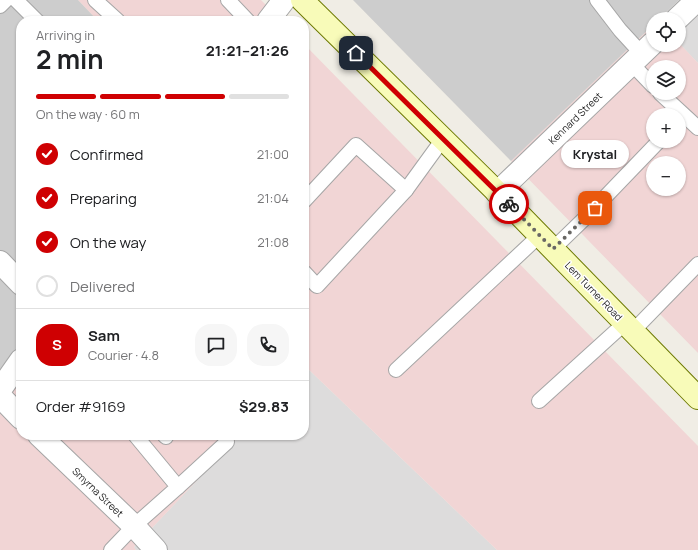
<!DOCTYPE html>
<meta charset="utf-8">
<style>
body{margin:0;font-family:Manrope,sans-serif;background:#f6f6f6;color:#202124;height:100vh;display:flex;flex-direction:column;font-size:15px;white-space:nowrap}
*{box-sizing:border-box;margin:0}
p{font-size:13px;color:#757577}
.icon{flex:none;width:22px;height:22px;fill:none;stroke:currentColor;stroke-width:2;stroke-linecap:round;stroke-linejoin:round}
.map{position:relative;flex:1;overflow:hidden}
.side{position:absolute;left:16px;top:16px;width:293px;height:424px;display:flex;flex-direction:column;background:#fff;border-radius:16px;box-shadow:0 1px 3px #0004}
.side>*{flex:none}
.buttons{position:absolute;left:646px;top:12px;display:grid;gap:8px}
.buttons a{display:grid;place-items:center;width:40px;height:40px;border-radius:50%;background:#fff;box-shadow:0 1px 3px #0004;font-size:20px}
.pin{position:absolute;display:grid;place-items:center;width:34px;height:34px;color:#fff;margin:-17px;border-radius:8px;box-shadow:0 2px 6px #0006}
.courier{position:absolute;display:grid;place-items:center;width:40px;height:40px;margin:-20px;border:3px solid #cf0002;border-radius:50%;background:#fff;color:#222;box-shadow:0 1px 5px #0007}
.bubble{position:absolute;height:28px;border-radius:14px;background:#fff;box-shadow:0 1px 3px #0004;font-size:13px;font-weight:700;line-height:28px;text-align:center}
.overview em{font-style:normal;font-weight:700}
.overview div{display:flex;flex-direction:column-reverse}
.overview{display:flex;align-items:center;justify-content:space-between;height:68px;padding:0 20px}
h1{font-size:26px;font-weight:700;line-height:30px}
.bar{display:grid;grid-template-columns:repeat(4,1fr);gap:6px 4px;align-content:center;height:48px;padding:0 20px}
.bar i{height:5px;border-radius:3px;background:#e0e0e0}
.bar .on{background:#cf0002}
.bar p{grid-column:span 4}
.line{display:flex;align-items:center;gap:10px;padding:0 20px;border-top:1px solid #e0e0e0}
.line div{flex:1}
.round{display:grid;place-items:center;flex:none;width:42px;height:42px;border-radius:16px;background:#f6f6f6}
ol{padding:0 20px;list-style:none}
li{display:flex;align-items:center;gap:12px;height:44px}
li p{margin-inline-start:auto}
li .icon{padding:4px;border-radius:50%;background:#cf0002;color:#fff;stroke-width:4}
li:last-child{color:#757577}
li i{width:22px;height:22px;border:2px solid #e0e0e0;border-radius:50%}
.map>svg:first-child{display:block}
</style>
<div class="map">
<svg width="698" height="550" viewBox="0 0 698 550">
<rect width="100%" height="100%" fill="#f0ede5"/>
<g fill="#dddcdc">
<polygon points="679,0 698,0 698,63 679,43 679,19 659,19"/>
<polygon points="305,366 497,550 136,550 134,547 240,435 304,435 304,367"/>
</g>
<g fill="#f1d5d5" fill-rule="evenodd">
<polygon points="78,0 261,0 282,21 98,21"/>
<path d="M653,25V45H679V43L698,63V353L511,161ZM653,67H679V93H653ZM653,115H679V141H653ZM653,163H679V189H653Z"/>
<polygon points="304,44 698,446 698,550 497,550 305,366 304,367"/>
<polygon points="21,344 21,435 240,435 134,547 136,550 0,550 0,372"/>
</g>
<g fill="#cdcdcd">
<polygon points="0,0 78,0 98,21 21,21 21,344 0,372"/>
<polygon points="353,0 679,0 659,19 653,19 653,25 511,161"/>
</g>
<g fill="none" stroke-linecap="round" stroke-linejoin="round">
<g stroke="#a6a6a6" stroke-width="16">
<g id="service">
<polyline points="16,0 37,21"/>
<polyline points="95,0 118,21"/>
<polyline points="228,0 248,21"/>
<polyline points="597,0 620,30 642,54"/>
<polyline points="0,6 6,0"/>
<polyline points="631,63 653,86"/>
<polyline points="660,93 698,128"/>
<polyline points="304,201 356,145 406,190"/>
<polyline points="553,249 584,219 659,141"/>
<polyline points="304,272 317,286 406,190 443,139"/>
<polyline points="633,331 698,264"/>
<polyline points="396,370 540,235"/>
<polyline points="539,401 625,323"/>
<polyline points="164,435 166,437"/>
<polyline points="178,487 227,442"/>
<polyline points="111,550 134,526 178,487 135,435"/>
</g>
</g>
<g stroke="#a6a6a6" stroke-width="24">
<g id="minor">
<polyline points="677,19 697,0"/>
<polyline points="268,21 284,0"/>
<polyline points="497,193 653,43"/>
<polyline points="0,262 21,284"/>
<polyline points="0,390 21,360"/>
<polyline points="0,396 21,418"/>
<polyline points="39,435 134,526 156,550"/>
</g>
</g>
<g stroke="#6e7a03" stroke-width="24">
<polyline id="secondary" points="302,0 510,205 698,398"/>
</g>
<use href="#service" stroke="#fff" stroke-width="14"/>
<use href="#minor" stroke="#fff" stroke-width="22"/>
<use href="#secondary" stroke="#f8fbb9" stroke-width="22"/>
</g>
<g fill="none" stroke-linecap="round" stroke-linejoin="round">
<polyline stroke="#686764" stroke-width="4" stroke-dasharray="0 7.2" points="509,204 553,249 595,208"/>
<polyline stroke="#cf0002" stroke-width="5" points="356,53 509,204"/>
</g>
<g text-anchor="middle" dominant-baseline="central" stroke-width="3" stroke-linejoin="round" paint-order="stroke">
<g font-size="10" fill="#1f1f1f" stroke="#fff">
<text transform="translate(575 118) rotate(-44)">Kennard Street</text>
<text transform="translate(594 291) rotate(46)">Lem Turner Road</text>
<text transform="translate(98 492) rotate(44)">Smyrna Street</text>
</g>
</g>
</svg>
<div class="buttons">
<a><svg class="icon" aria-label="locate" viewBox="0 0 24 24"><circle cx="12" cy="12" r="6"/><path d="M12 2v4M12 18v4M2 12h4M18 12h4"/></svg></a>
<a><svg class="icon" aria-label="layers" viewBox="0 0 24 24"><path d="M12 4l9 5-9 5-9-5zM3 14l9 5 9-5"/></svg></a>
<a>+</a>
<a>−</a>
</div>
<div class="pin" style="left:595px;top:208px;background:#ea580c"><svg class="icon" aria-label="bag" viewBox="0 0 24 24"><path d="M5 8h14l-1 12H6zM9 8a3 3 0 0 1 6 0"/></svg></div>
<div class="pin" style="left:356px;top:53px;background:#1f2937"><svg class="icon" aria-label="home" viewBox="0 0 24 24"><path d="M3 11l9-7 9 7M6 9v11h12V9"/></svg></div>
<div class="courier" style="left:509px;top:204px"><svg class="icon" aria-label="bike" viewBox="0 0 24 24"><circle cx="6" cy="16" r="4"/><circle cx="18" cy="16" r="4"/><path d="M6 16l4-8h5l3 8M10 8l3 8H6M13 5h3"/></svg></div>
<div class="bubble" style="left:561px;top:140px;width:68px">Krystal</div>
<section class="side">
<div class="overview"><div><h1>2 min</h1><p>Arriving in</p></div><em>21:21–21:26</em></div>
<div class="bar"><i class="on"></i><i class="on"></i><i class="on"></i><i></i><p>On the way · 60 m</p></div>
<ol>
<li><svg class="icon" aria-label="check" viewBox="0 0 24 24"><path d="M5 12l5 5 9-10"/></svg>Confirmed<p>21:00</p></li>
<li><svg class="icon" aria-label="check" viewBox="0 0 24 24"><path d="M5 12l5 5 9-10"/></svg>Preparing<p>21:04</p></li>
<li><svg class="icon" aria-label="check" viewBox="0 0 24 24"><path d="M5 12l5 5 9-10"/></svg>On the way<p>21:08</p></li>
<li><i></i>Delivered</li>
</ol>
<div class="line" style="height:72px"><b class="round" style="background:#cf0002;color:#fff">S</b><div><b>Sam</b><p>Courier · 4.8</p></div><a class="round"><svg class="icon" aria-label="chat" viewBox="0 0 24 24"><path d="M4 5h16v11H9l-5 4z"/></svg></a><a class="round"><svg class="icon" aria-label="phone" viewBox="0 0 24 24"><path d="M5 4h4l2 5-3 2q2 4 5 5l2-3 5 2v4C11 20 4 13 5 4z"/></svg></a></div>
<div class="line" style="height:52px"><div>Order #9169</div><b>$29.83</b></div>
</section>
</div>
